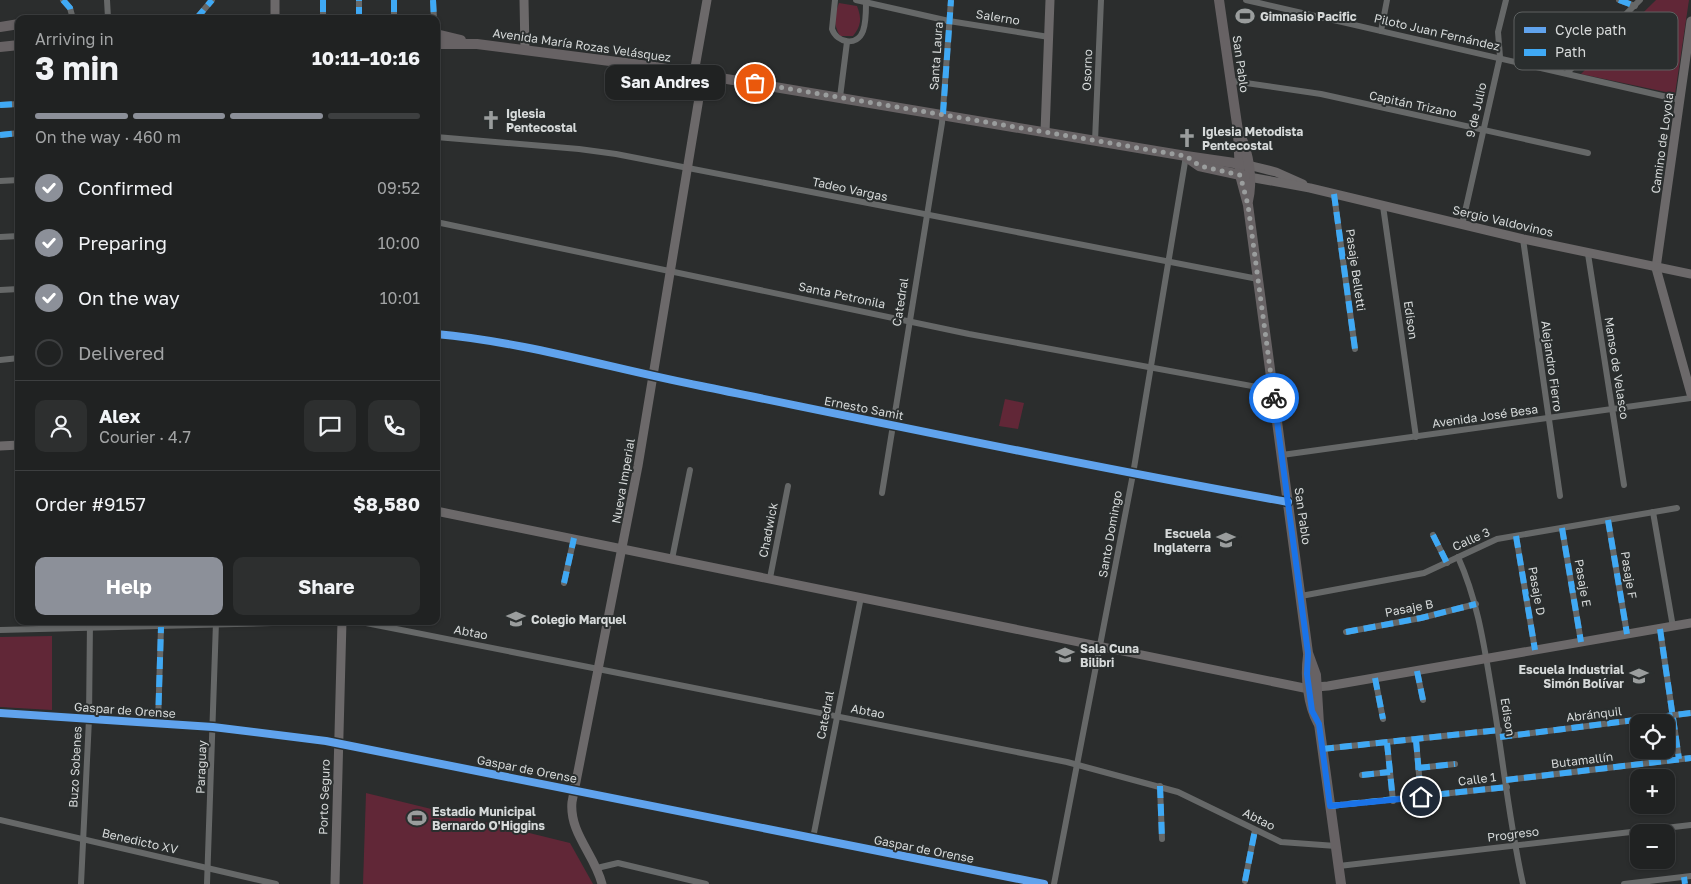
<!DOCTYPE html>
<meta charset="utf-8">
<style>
body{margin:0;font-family:"Golos Text",sans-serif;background:#2d2f2f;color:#f1f3f6;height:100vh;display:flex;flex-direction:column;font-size:19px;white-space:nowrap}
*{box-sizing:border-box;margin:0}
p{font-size:16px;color:#a2a4a5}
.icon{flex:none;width:28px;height:28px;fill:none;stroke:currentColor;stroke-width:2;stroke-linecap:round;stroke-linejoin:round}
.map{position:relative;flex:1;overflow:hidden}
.panel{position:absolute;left:15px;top:15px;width:425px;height:610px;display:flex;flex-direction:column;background:#202222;border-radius:10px;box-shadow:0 1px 4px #0004,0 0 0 1px #3d3f40}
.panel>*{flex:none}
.fabs{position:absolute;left:1630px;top:714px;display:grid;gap:10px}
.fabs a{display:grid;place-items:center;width:45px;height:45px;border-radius:10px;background:#202222;box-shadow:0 1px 4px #0004,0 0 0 1px #3d3f40;font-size:25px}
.pin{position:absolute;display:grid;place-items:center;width:42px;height:42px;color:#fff;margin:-21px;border:2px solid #fff;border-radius:50%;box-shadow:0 1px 5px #0007}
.courier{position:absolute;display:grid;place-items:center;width:50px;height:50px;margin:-25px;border:4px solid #1a73e8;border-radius:50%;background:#fff;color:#222;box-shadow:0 1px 6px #0007}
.bubble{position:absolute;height:35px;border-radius:10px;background:#202222;box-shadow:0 1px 4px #0004,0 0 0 1px #3d3f40;font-size:16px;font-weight:700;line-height:35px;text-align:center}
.overview em{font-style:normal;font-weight:700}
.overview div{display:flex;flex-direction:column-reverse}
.overview{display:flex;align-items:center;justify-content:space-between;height:85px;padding:0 20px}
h1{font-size:32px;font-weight:700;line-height:38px}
.bar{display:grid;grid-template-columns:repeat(4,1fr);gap:8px 5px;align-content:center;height:60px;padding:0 20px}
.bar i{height:6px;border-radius:4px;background:#3d3f40}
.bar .current{background:#8c9099}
.bar p{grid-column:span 4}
.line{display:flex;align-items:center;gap:12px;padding:0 20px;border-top:1px solid #3d3f40}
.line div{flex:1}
.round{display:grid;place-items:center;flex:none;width:52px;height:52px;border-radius:10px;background:#2d2f2f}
ol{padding:0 20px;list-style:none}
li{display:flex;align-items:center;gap:15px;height:55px}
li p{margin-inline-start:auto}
li .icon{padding:5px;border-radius:50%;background:#8c9099;color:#fff;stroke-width:4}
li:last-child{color:#a2a4a5}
li i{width:28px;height:28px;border:2px solid #3d3f40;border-radius:50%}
.action{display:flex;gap:10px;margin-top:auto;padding:10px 20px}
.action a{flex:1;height:58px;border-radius:10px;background:#8c9099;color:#fff;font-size:20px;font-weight:700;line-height:58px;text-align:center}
.action a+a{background:#2d2f2f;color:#f1f3f6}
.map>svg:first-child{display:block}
</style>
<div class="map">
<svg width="1691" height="884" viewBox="0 0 1691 884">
<rect width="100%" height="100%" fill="#2b2d2d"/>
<g fill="#612737">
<polygon points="1656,0 1689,0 1675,94 1581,74"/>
<path d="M839,3L857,6C862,19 861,26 853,36H840C833,24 834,16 839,3Z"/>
<polygon points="1005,399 1024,403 1018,429 999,426"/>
<polygon points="52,636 52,710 0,707 0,637"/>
<polygon points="366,793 570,843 593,884 363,884"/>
</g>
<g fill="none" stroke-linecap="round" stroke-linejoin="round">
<g stroke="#666868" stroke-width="6">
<polyline points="63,0 70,8 73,19"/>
<polyline points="107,0 108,18"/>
<polyline points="323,0 323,19"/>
<polyline points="394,0 394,19"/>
<polyline points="433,0 434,19"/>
<path d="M835,0L832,29C837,43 857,47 863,31C866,23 866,11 866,3"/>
<polyline points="856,0 949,21 1049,37"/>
<polyline points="1246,0 1680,100"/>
<polyline points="1619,0 1635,6"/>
<polyline points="196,19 212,0"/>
<polyline points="359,19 359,0"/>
<polyline points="1381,31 1387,0"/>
<polyline points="1567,73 1640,0"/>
<polyline points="1232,81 1321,94 1588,153"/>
<polyline points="840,97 847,42"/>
<polyline points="0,105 19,104"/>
<polyline points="0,135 19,133"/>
<polyline points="436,137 579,149 616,154 1258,279"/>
<polyline points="1095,141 1101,0"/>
<polyline points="0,181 19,180"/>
<polyline points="1334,194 1355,349"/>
<polyline points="1383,206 1416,437"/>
<polyline points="436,222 969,334 1273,390"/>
<polyline points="1462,225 1500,57 1498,32 1506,0"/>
<polyline points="0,237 19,236"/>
<polyline points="1523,239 1560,496"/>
<polyline points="1588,254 1624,485"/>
<polyline points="0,290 19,289"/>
<path d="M436,334C526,342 613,369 701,386C897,426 1092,467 1288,502"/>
<polyline points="0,360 19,358"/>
<polyline points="1282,455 1691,398"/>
<polyline points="882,493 942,123 951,0"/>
<polyline points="1653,512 1673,627"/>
<polyline points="1608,520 1627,634"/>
<polyline points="1562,528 1581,642"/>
<polyline points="1433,535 1447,563"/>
<polyline points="1516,536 1535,650"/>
<path d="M1458,557C1476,597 1483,638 1490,681C1502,749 1508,817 1523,884"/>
<polyline points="672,559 690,470"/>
<polyline points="770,578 788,486"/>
<polyline points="564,583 574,538"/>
<polyline points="1301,596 1424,573 1497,539 1677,508"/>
<polyline points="356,621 1067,762 1178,792 1281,842 1336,846"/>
<polyline points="1660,629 1679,759"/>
<polyline points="0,630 348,621"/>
<polyline points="1346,632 1421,618 1476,604"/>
<polyline points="1417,671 1423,700"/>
<polyline points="1375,678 1383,719"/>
<polyline points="0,713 213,727 338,743"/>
<polyline points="158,723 161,627"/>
<polyline points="1500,737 1691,713"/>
<polyline points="1416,740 1421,797"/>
<polyline points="1387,743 1393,801"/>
<polyline points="1322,749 1499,730"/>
<polyline points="1418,768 1455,764"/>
<polyline points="1362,775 1390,772"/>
<polyline points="1506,780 1691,758"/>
<polyline points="1160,786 1162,839"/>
<polyline points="1330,806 1507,787"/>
<polyline points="0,820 276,884"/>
<polyline points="813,838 861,597"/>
<polyline points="1339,866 1691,825"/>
<polyline points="597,868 618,863 706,884"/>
<polyline points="1245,881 1255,830"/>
<polyline points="81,884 89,719 90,621"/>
<polyline points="207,884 216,622"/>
<polyline points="1054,884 1133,474 1186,156"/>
<polyline points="1624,884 1691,876"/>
</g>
<g stroke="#6c696a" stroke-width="9">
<polyline points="275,0 275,19"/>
<polyline points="524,0 525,50"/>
<polyline points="1691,21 1656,268 1691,394"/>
<polyline points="694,73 707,0"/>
<polyline points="1045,132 1050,0"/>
<polyline points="1248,165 1276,172 1303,184"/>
<polyline points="1249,177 1310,188 1523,239 1691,274"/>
<polyline points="0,446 19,445"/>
<polyline points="436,511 1304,688 1328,686 1691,623"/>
<polyline points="338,743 1044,884"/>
<polyline points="335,884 342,621"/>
<path d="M602,884C595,855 569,833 572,802L638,466L703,74"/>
</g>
<g stroke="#676264" stroke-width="10">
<polyline points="1219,0 1238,131 1240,175 1248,205 1308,653 1316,675 1319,724 1341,884"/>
<polyline points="87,19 202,19"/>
<polyline points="0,27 19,24"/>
<polyline points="436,34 461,40"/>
<polyline points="436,44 477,44 649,66 1186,156 1248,165"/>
<polyline points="0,47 19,45"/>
<path d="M1240,135C1249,153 1253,181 1248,201"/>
<polyline points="1186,157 1199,166 1245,176"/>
<path d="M1308,656C1305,677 1308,704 1318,723"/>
</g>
<g stroke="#3fa9f5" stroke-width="6" stroke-dasharray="12 6" stroke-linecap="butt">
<polyline points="63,0 70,8 73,19"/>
<polyline points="323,0 323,19"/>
<polyline points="394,0 394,19"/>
<polyline points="433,0 434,19"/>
<polyline points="1619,0 1635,6"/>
<polyline points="196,19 212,0"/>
<polyline points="359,19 359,0"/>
<polyline points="0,105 19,104"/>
<polyline points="943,114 951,0"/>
<polyline points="0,135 19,133"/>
<polyline points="1334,194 1355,349"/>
<polyline points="1608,520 1627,634"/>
<polyline points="1562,528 1581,642"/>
<polyline points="1433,535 1447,563"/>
<polyline points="1516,536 1535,650"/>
<polyline points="564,583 574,538"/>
<polyline points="1660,629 1679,759"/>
<polyline points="1346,632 1421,618 1476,604"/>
<polyline points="1417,671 1423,700"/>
<polyline points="1375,678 1383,719"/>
<polyline points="158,723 161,627"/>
<polyline points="1500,737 1691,713"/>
<polyline points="1416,740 1421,797"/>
<polyline points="1387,743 1393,801"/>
<polyline points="1322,749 1499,730"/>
<polyline points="1418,768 1455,764"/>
<polyline points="1362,775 1390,772"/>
<polyline points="1506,780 1691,758"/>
<polyline points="1160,786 1162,839"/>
<polyline points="1330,806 1507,787"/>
<polyline points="1684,877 1685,884"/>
<polyline points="1245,881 1255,830"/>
</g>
<g stroke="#2a2e2e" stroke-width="11">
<g id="cycleway">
<path d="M436,334C526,342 613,369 701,386C897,426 1092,467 1288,502"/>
<polyline points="0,713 213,727 326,741 1044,884"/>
</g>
</g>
<use href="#cycleway" stroke="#60a3ed" stroke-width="8"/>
</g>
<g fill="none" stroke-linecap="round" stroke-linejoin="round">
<polyline stroke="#9a9d9d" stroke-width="5" stroke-dasharray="0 9" points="755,83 1186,156 1200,166 1240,175 1248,205 1274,398"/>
<polyline stroke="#1a73e8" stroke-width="6" points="1274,398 1308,653 1307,674 1312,711 1319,724 1330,806 1421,797"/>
</g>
<defs>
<g id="stadium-bare" transform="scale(1.5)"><path d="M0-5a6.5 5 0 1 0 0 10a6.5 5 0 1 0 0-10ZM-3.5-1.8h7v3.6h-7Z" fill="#9a9d9d" stroke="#2a2e2e" stroke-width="2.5" paint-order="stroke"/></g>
<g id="church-bare" transform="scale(1.5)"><path d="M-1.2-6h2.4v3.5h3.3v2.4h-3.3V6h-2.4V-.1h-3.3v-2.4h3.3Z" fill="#9a9d9d" stroke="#2a2e2e" stroke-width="2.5" paint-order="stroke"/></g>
<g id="school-bare" transform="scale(1.5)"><path d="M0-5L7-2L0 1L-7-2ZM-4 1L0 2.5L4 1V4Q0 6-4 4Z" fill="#9a9d9d" stroke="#2a2e2e" stroke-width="2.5" paint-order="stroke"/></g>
</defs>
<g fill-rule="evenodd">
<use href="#stadium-bare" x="1245" y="16"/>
<use href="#church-bare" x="491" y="120"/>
<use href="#church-bare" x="1187" y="138"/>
<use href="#school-bare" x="1226" y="540"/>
<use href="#school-bare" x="516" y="619"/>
<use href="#school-bare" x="1065" y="655"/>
<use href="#school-bare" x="1639" y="676"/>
<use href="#stadium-bare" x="417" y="818"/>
</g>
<g text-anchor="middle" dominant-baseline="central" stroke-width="4" stroke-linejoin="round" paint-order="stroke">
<g font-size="12" font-weight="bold" fill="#d6d9d9" stroke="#2a2e2e" text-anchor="start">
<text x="1260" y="16">Gimnasio Pacific</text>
<text x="506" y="113">Iglesia<tspan x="506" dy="14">Pentecostal</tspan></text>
<text x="1202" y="131">Iglesia Metodista<tspan x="1202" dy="14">Pentecostal</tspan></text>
<text x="1211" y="533" text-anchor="end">Escuela<tspan x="1211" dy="14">Inglaterra</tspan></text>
<text x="531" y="619">Colegio Marquel</text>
<text x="1080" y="648">Sala Cuna<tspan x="1080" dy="14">Bilibri</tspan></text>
<text x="1624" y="669" text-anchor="end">Escuela Industrial<tspan x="1624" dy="14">Simón Bolívar</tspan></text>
<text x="432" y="811">Estadio Municipal<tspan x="432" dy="14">Bernardo O'Higgins</tspan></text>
</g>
<g font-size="12" fill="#d6d9d9" stroke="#2a2e2e">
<text transform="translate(998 17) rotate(9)">Salerno</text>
<text transform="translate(1437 32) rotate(13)">Piloto Juan Fernández</text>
<text transform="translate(582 45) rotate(8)">Avenida María Rozas Velásquez</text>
<text transform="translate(936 56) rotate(-86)">Santa Laura</text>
<text transform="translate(1241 64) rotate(82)">San Pablo</text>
<text transform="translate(1087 70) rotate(-88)">Osorno</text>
<text transform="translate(1413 104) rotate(12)">Capitán Trizano</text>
<text transform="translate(1476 110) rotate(-77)">9 de Julio</text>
<text transform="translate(1662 143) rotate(-82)">Camino de Loyola</text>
<text transform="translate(850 189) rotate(12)">Tadeo Vargas</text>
<text transform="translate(1503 221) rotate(13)">Sergio Valdovinos</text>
<text transform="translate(1356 270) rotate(82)">Pasaje Belletti</text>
<text transform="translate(842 295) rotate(12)">Santa Petronila</text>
<text transform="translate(900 302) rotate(-81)">Catedral</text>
<text transform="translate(1411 320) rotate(82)">Edison</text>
<text transform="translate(1552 366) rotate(82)">Alejandro Fierro</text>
<text transform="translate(1617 368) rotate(81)">Manso de Velasco</text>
<text transform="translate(864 408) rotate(11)">Ernesto Samit</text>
<text transform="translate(1485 416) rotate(-8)">Avenida José Besa</text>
<text transform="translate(623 481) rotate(-80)">Nueva Imperial</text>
<text transform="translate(1303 516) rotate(82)">San Pablo</text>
<text transform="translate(768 530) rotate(-79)">Chadwick</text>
<text transform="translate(1110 534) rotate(-80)">Santo Domingo</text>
<text transform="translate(1471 539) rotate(-24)">Calle 3</text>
<text transform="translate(1629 575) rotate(81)">Pasaje F</text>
<text transform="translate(1583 583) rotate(80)">Pasaje E</text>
<text transform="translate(1537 591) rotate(80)">Pasaje D</text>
<text transform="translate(1409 608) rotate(-11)">Pasaje B</text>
<text transform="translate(471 632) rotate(11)">Abtao</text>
<text transform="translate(125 710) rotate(4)">Gaspar de Orense</text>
<text transform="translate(868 711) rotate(11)">Abtao</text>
<text transform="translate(1594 714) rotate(-7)">Abránquil</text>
<text transform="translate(825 715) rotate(-79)">Catedral</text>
<text transform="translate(1508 717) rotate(81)">Edison</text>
<text transform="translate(1582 760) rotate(-7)">Butamallín</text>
<text transform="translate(75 767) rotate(-87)">Buzo Sobenes</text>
<text transform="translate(201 767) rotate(-88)">Paraguay</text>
<text transform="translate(527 769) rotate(11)">Gaspar de Orense</text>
<text transform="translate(1477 779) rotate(-7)">Calle 1</text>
<text transform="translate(324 797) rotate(-88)">Porto Seguro</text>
<text transform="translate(1259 819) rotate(26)">Abtao</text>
<text transform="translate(1513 834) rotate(-7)">Progreso</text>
<text transform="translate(140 841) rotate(13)">Benedicto XV</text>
<text transform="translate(924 849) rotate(11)">Gaspar de Orense</text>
</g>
</g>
<rect x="1514" y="12" width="164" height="58" rx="8" fill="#2a2e2e" stroke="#5e6161" stroke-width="1"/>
<rect x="1524" y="27" width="22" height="6" fill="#60a3ed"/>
<rect x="1524" y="49" width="22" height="7" fill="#3fa9f5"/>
<g font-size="14" fill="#d6d9d9">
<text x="1555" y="35">Cycle path</text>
<text x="1555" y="57">Path</text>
</g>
</svg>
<div class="fabs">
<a><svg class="icon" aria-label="locate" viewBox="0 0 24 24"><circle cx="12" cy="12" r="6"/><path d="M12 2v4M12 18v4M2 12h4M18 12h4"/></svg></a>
<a>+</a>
<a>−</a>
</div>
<div class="pin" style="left:755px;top:83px;background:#ea580c"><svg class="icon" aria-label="bag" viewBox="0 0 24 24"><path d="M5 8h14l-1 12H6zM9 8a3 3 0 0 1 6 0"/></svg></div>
<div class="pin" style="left:1421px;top:797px;background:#1f2937"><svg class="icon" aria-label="home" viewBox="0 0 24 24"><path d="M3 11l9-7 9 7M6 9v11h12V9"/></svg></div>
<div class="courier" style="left:1274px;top:398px"><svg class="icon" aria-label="bike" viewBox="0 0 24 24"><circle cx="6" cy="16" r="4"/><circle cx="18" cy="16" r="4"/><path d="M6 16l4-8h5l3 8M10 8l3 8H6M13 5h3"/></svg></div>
<div class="bubble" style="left:605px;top:65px;width:120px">San Andres</div>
<section class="panel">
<div class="overview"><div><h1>3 min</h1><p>Arriving in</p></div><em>10:11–10:16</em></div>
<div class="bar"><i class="current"></i><i class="current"></i><i class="current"></i><i></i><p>On the way · 460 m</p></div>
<ol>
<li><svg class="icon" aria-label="check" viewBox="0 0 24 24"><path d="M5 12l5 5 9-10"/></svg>Confirmed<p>09:52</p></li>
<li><svg class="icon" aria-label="check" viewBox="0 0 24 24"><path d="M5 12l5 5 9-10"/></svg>Preparing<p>10:00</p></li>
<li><svg class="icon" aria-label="check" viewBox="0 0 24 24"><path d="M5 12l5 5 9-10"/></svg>On the way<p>10:01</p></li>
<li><i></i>Delivered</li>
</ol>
<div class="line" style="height:90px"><a class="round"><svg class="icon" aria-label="person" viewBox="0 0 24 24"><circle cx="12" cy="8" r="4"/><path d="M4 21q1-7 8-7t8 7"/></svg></a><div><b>Alex</b><p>Courier · 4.7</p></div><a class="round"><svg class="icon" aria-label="chat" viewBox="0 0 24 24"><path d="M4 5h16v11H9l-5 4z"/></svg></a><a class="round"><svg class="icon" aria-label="phone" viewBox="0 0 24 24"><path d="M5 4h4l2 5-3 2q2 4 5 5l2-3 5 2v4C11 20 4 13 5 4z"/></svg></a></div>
<div class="line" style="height:65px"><div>Order #9157</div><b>$8,580</b></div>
<div class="action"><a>Help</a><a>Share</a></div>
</section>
</div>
